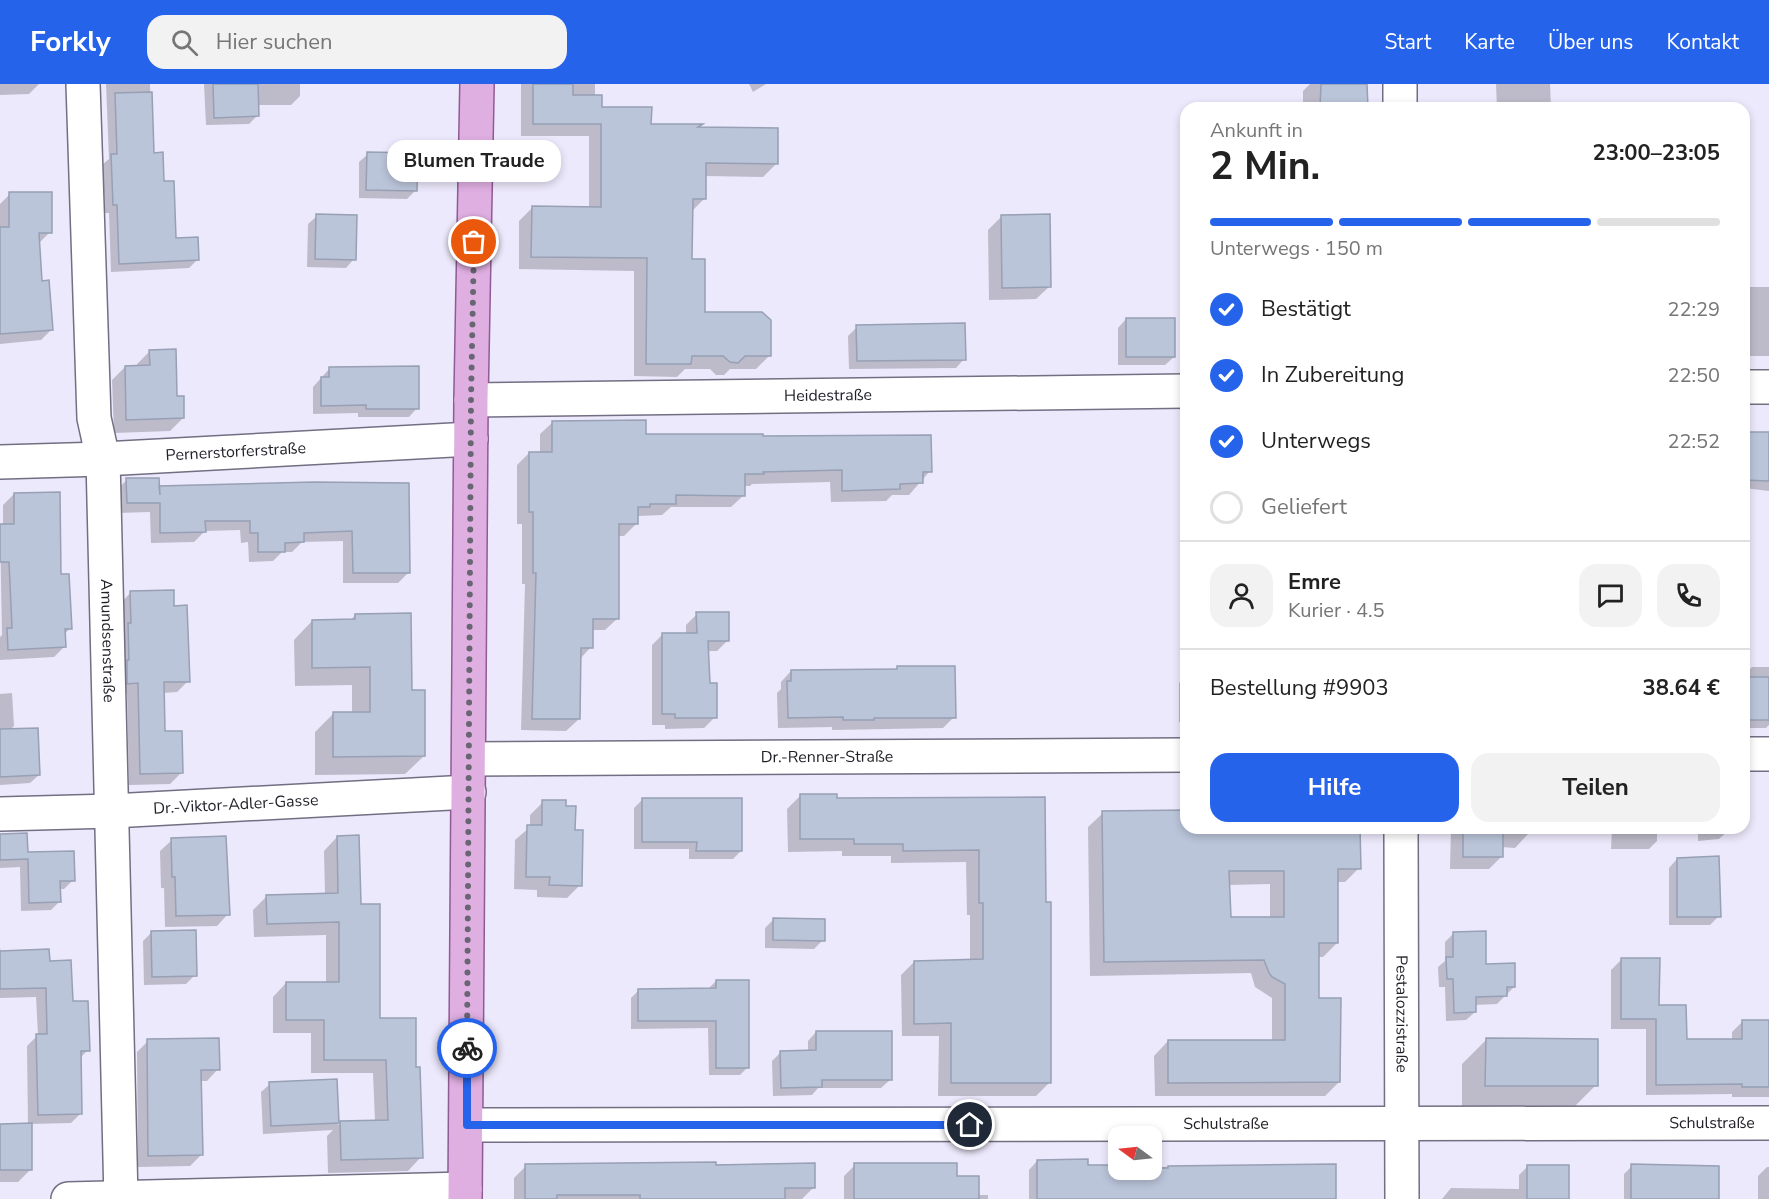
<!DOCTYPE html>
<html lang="de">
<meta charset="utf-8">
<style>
body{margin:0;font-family:"Nunito Sans",sans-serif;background:#f2f2f2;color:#222;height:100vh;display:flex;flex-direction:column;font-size:22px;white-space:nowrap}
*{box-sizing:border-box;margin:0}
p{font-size:20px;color:#767676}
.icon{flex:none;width:33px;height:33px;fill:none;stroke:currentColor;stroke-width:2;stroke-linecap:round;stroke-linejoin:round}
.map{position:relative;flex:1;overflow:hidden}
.drawer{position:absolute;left:1180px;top:18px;width:570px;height:732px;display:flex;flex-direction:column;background:#fff;border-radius:18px;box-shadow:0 3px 9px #0003}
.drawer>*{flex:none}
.needle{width:39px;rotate:285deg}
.tools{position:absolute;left:1108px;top:1042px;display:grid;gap:12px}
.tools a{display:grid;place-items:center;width:54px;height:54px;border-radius:12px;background:#fff;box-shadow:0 3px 9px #0003;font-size:30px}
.pin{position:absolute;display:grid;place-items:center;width:51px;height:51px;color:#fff;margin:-26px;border:3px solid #fff;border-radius:50%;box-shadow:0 2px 6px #0007}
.courier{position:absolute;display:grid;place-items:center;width:60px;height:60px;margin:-30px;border:4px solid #2563eb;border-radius:50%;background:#fff;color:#222;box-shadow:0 2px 8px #0007}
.bubble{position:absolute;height:42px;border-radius:18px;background:#fff;box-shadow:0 3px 9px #0003;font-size:20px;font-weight:700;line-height:42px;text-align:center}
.summary em{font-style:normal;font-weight:700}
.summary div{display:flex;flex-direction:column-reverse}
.summary{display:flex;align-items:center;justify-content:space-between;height:102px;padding:0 30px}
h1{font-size:39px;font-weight:700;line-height:45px}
.bar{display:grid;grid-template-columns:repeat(4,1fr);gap:9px 6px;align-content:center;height:72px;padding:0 30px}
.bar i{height:8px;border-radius:4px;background:#e0e0e0}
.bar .on{background:#2563eb}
.bar p{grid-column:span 4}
.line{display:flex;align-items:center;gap:15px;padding:0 30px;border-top:2px solid #e0e0e0}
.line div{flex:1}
.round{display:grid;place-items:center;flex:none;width:63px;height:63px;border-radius:18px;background:#f2f2f2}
ol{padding:0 30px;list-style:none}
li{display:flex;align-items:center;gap:18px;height:66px}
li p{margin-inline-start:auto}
li .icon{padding:6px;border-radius:50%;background:#2563eb;color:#fff;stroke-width:4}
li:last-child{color:#767676}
li i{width:33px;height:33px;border:3px solid #e0e0e0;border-radius:50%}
.action{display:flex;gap:12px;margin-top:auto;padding:12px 30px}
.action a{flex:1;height:69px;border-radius:18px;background:#2563eb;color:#fff;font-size:24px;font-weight:700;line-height:69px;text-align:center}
.action a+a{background:#f2f2f2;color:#222}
header{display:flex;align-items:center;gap:36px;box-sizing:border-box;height:84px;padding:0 30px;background:#2563eb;color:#fff}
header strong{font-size:28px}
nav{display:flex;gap:33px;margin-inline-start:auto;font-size:21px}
.search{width:420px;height:54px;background:#f2f2f2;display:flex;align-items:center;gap:15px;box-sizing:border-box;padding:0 21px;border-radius:18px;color:#767676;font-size:22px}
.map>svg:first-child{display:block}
</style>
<header>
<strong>Forkly</strong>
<div class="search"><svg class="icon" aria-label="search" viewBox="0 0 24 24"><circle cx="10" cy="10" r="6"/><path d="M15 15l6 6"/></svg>Hier suchen</div>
<nav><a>Start</a><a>Karte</a><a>Über uns</a><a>Kontakt</a></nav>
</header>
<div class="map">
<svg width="1769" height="1115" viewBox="0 0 1769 1115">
<rect width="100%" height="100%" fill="#ede9fc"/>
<g fill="#0003" fill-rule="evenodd">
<polygon points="0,0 39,0 29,10 0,11"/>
<polygon points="106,0 150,0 152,70 163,99 175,156 198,175 189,184 111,188 109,129 105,129 103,80 109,75"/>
<polygon points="204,0 300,0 300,12 291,21 257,21 258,31 249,40 206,41"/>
<polygon points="521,0 595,0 595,13 600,25 649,41 696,44 776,80 763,93 705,92 705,114 691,128 690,177 704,229 769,272 756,285 730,285 724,291 716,291 710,285 685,285 677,293 634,292 634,187 519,185 519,137 532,124 589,125 589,52 521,52"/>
<polygon points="749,0 766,0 753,8"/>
<polygon points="1310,0 1366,0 1366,24 1303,24 1303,7"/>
<polygon points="1496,0 1550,0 1551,24 1497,24"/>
<polygon points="368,70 416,106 407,115 359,114 359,78"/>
<polygon points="10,110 50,148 38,160 41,199 52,245 41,256 0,260 0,120"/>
<polygon points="317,132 354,175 346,184 307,183 308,140"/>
<polygon points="1001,133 1050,202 1036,215 989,216 988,146"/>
<rect x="1744" y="203" width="25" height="69"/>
<polygon points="1126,235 1174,273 1165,281 1118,281 1118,244"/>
<polygon points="857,243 964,275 956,284 849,285 848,252"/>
<polygon points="150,267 176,314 183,334 170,347 114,349 112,296 125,283 137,283 137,280"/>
<polygon points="330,284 417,324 409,333 358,333 358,329 313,330 313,303"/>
<polygon points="553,338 645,352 761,354 930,387 909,411 892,411 886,417 831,418 830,398 752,400 750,402 743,402 744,411 731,423 671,423 662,431 639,432 636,434 636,440 624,452 618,452 618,534 605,546 592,546 591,563 580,575 579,635 566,647 521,646 525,500 522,500 522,440 517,440 517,381 529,369 540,369 540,350"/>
<polygon points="1744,349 1769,349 1769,407 1744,404"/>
<polygon points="127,396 158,405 314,400 408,489 398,499 343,499 343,457 302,458 292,468 282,468 273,477 249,478 248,458 241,459 240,446 205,447 194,458 151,459 150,428 117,429 116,406"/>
<polygon points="14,410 59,492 70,544 64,551 65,562 54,573 0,576 0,553 2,551 0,441 3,441 3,421"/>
<polygon points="131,508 173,523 188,597 177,608 163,609 163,649 182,688 170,700 129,701 127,610 117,610 120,520"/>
<polygon points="697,530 728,556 717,567 707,567 708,601 715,633 704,644 665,645 665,641 652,641 652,561 663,550 686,550 686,541"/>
<polygon points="355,531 410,608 424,672 405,690 315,691 315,648 333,630 352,629 352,601 295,602 294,556 312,537 350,537"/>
<polygon points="954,583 954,633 943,644 832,646 832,643 778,644 777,609 781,605 781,598 791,587"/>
<polygon points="1752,583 1769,583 1769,641 1766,644 1744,644 1744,591"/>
<polygon points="1186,591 1186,638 1179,638 1179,599"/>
<polygon points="12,609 14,642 9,647 39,691 30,699 0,701 0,610"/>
<polygon points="800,712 835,715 1043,714 1049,999 1036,1012 938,1012 939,952 902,952 901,891 914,878 970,877 970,831 967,831 966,778 891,779 891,772 842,772 842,767 788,768 787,725"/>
<polygon points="642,716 741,767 733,775 689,775 689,765 634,765 634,724"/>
<polygon points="543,718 574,747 580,801 567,814 537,813 537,806 514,805 515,756 530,743 530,731"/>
<path d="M1186,727V744H1202L1359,784L1345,798H1337V859L1323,873H1318V916L1339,998L1325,1012H1155L1154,972L1168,957H1272V914L1255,903L1251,889L1090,892L1088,743L1103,729ZM1270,800V835H1229L1228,801Z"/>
<polygon points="1451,744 1528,744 1528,750 1515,764 1502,763 1502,772 1489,785 1450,785"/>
<polygon points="1612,744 1657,744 1657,757 1649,765 1611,765"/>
<polygon points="1698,744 1728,744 1728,747 1719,755 1698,757"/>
<polygon points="0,752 26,770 73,796 64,805 59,805 59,818 51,826 21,827 20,783 0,784"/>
<polygon points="337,753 360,822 379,936 414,985 421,1073 408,1087 328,1089 327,1052 333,1046 263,1050 261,1008 270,1000 335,996 338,1041 341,1038 375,1037 373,989 311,989 311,949 273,949 273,913 286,899 326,899 326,851 254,853 253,826 267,812 325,811 324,767"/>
<polygon points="172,756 228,830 217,842 165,843 164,804 161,804 160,767"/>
<polygon points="1677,775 1719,832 1710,841 1669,841 1669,784"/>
<polygon points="773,836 823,856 814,865 765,864 765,844"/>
<polygon points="152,848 195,891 186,900 144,901 143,857"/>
<polygon points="1453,850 1485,881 1514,903 1497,920 1475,921 1475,928 1466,936 1446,937 1445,903 1439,903 1438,883 1445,877 1445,858"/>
<polygon points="0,864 1,868 48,879 71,919 88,966 79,975 81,1029 71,1039 30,1040 31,1085 18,1098 0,1098 0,1041 28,1040 27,962 38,951 36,913 0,914"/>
<polygon points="1622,875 1685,957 1732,956 1732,948 1743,937 1769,937 1769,1013 1732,1013 1732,1010 1646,1011 1646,945 1611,945 1611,886"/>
<polygon points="716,897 748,983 740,991 709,991 708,944 631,945 631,914 639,906 707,906"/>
<polygon points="816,948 890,996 881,1004 818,1004 812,1011 773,1012 772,977 781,968 808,968 808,957"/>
<polygon points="1486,956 1596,1001 1572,1025 1462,1025 1462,980"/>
<polygon points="148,957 218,985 207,997 200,997 201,1071 190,1082 138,1083 137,968"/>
<polygon points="1037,1077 1119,1083 1119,1086 1152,1086 1152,1083 1334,1082 1334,1115 1029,1115 1029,1086"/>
<polygon points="813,1080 814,1103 802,1115 514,1115 514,1094 526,1082"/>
<polygon points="855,1081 956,1094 977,1111 988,1111 988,1115 844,1115 844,1092"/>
<polygon points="1528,1082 1567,1115 1442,1115 1451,1104 1519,1105 1519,1091"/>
<polygon points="1632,1082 1718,1115 1624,1115 1624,1090"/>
<polygon points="1767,1083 1769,1083 1769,1115 1758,1115 1758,1092"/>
</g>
<g fill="#bbc5da" stroke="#97a0b4" stroke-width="1.5" fill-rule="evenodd">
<polygon points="213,0 258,0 259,32 214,34"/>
<polygon points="533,0 573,0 573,11 602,11 602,23 652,23 651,40 703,40 698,43 778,44 778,80 706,79 706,115 693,115 692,175 705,175 705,228 762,228 771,236 771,272 745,272 738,279 730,278 723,272 692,272 691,280 646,280 647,174 531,173 532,122 601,123 601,40 533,40"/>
<polygon points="1321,0 1367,0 1368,24 1320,24"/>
<polygon points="152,8 154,69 163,68 164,97 174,97 176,154 198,153 199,176 119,180 117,121 113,121 111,70 117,70 115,9"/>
<polygon points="367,68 418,69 417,107 366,106"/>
<polygon points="9,108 52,108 52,149 39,149 42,197 49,196 53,246 0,250 0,143 9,143"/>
<polygon points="316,130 357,131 356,176 315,175"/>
<polygon points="1050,130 1051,203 1002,204 1001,131"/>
<rect x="1126" y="234" width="49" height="39"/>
<polygon points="965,239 966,276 857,277 856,241"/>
<polygon points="176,265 177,312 184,312 184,334 126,336 125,282 150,281 149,266"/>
<polygon points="419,282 419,325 366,325 366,321 321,322 321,293 329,293 329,283"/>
<polygon points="646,336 646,350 763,350 763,352 931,351 932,388 923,388 923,399 900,400 900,405 842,407 842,386 763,388 764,390 745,390 745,412 676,411 676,420 650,420 650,423 638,423 638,440 619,440 619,535 593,535 593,564 581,564 580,635 532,635 536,489 533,489 533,428 529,428 529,368 552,368 552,337"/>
<polygon points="1744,348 1769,348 1769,397 1744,396"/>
<polygon points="126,394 159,394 160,411 159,402 314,398 409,399 410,489 353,489 352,447 304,449 304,458 285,459 285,468 258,468 258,449 250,449 250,437 205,437 206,448 160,449 160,419 127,419"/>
<polygon points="60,408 61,490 69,490 72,545 65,545 66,563 8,566 7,544 12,544 9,478 0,478 0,440 14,440 14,409"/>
<polygon points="174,506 174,522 187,521 190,598 164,598 165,647 182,647 183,689 140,690 138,599 127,600 127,576 129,576 128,539 131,539 130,507"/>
<polygon points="696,528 729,528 729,557 708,557 710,599 717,599 717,634 675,634 675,630 662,630 662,549 697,549"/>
<polygon points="411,529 412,606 425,606 425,672 333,673 333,628 370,628 370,583 312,584 312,536 355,535 355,530"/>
<polygon points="897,582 955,582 956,634 874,634 874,636 843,636 843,633 788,634 787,597 791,597 791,586 897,585"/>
<rect x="1744" y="593" width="25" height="43"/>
<polygon points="38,644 40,691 0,693 0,645"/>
<polygon points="800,710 837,710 837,714 1045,713 1046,818 1051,818 1051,999 951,999 951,939 914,940 914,877 983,875 983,819 979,819 979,766 903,767 903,760 854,760 854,755 800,755"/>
<polygon points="642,714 742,714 742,767 696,767 697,758 642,758"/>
<polygon points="542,716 566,716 566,722 576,722 575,746 583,746 582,802 549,801 550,793 526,793 527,741 542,741"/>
<path d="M1186,726V744H1360L1361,785H1338V859H1319V914H1341L1340,998L1168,999V956H1285V900L1272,893L1269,889L1264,876L1104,878L1102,727ZM1229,787H1284V833H1231Z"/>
<rect x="1463" y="744" width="40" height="29"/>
<polygon points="27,749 28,768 74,767 75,797 60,797 61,818 29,819 28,775 0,776 0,750"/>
<polygon points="359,751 361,820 380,820 380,934 416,934 416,983 420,983 423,1074 341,1076 340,1037 388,1036 386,976 324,976 324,936 286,936 286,898 339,898 339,838 267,840 266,811 338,809 337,752"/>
<polygon points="226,752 230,831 176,832 175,793 172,793 171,754"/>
<polygon points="1719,772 1721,833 1677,833 1677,774"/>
<polygon points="773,834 825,835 825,857 773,856"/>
<polygon points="196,846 197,892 152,893 151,847"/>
<polygon points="1486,847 1486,880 1515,879 1515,903 1507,903 1507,912 1476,913 1476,928 1454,929 1453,895 1447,895 1446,873 1453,873 1453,848"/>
<polygon points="49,865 50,877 71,876 73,917 88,917 90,967 81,967 82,1030 38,1031 36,950 47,950 46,904 0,905 0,867"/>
<polygon points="1621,874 1660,874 1659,921 1686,921 1687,955 1742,955 1742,936 1769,936 1769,1003 1742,1003 1742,1000 1656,1001 1656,935 1621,935"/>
<polygon points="716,896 749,896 749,984 716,984 716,937 638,937 638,905 716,904"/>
<polygon points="816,947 892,947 892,996 822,996 822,1003 781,1004 780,967 816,966"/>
<polygon points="219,954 220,986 201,986 203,1071 148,1072 147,955"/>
<polygon points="1486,954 1598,955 1598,1002 1485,1002"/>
<polygon points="337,995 339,1039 271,1042 269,998"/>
<polygon points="32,1039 32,1086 0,1086 0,1040"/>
<polygon points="1088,1075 1088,1081 1119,1081 1119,1086 1152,1086 1152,1084 1168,1084 1168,1082 1336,1080 1336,1115 1037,1115 1037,1076"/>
<polygon points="716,1078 716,1081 815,1079 815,1104 785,1104 785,1115 640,1115 640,1111 557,1111 557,1115 525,1115 525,1080"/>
<polygon points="854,1079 957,1079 957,1092 979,1092 979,1115 854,1115"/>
<polygon points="1631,1080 1719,1082 1719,1115 1631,1115"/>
<rect x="1527" y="1081" width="42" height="34"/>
</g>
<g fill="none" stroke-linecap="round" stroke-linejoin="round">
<g stroke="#736e82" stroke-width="36">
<g id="minor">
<path id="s1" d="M83,0L94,334L103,375L121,1115"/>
<polyline points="1400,0 1400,24"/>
<polyline points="1744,303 1769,303"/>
<path id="s2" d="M471,316L1186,307"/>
<path id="s3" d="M0,378L103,375L471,355"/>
<polyline points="1744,670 1769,670"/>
<path id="s4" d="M469,675L1186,671"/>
<path id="s5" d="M0,730L112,727L469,708"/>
<path id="s6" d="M1401,744L1402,1115"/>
<path id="s7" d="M467,1041L1769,1039"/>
<polyline points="68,1115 465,1105"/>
</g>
</g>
<g stroke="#905a94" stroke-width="36">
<polyline id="major" points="465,1115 471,316 477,0"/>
</g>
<use href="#minor" stroke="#fff" stroke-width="33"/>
<use href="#major" stroke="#e0afe2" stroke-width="33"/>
</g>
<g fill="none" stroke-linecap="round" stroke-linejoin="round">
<polyline stroke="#686672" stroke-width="6" stroke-dasharray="0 10.8" points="467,964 471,316 474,158"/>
<polyline stroke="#2563eb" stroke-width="8" points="467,964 467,1041 970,1041"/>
</g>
<g text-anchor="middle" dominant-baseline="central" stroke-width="4.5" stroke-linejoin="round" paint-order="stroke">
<g font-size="16" fill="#211f27" stroke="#fff">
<text stroke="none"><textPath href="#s2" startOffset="357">Heidestraße</textPath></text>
<text stroke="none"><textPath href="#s3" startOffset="236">Pernerstorferstraße</textPath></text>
<text stroke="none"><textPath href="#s1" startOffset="558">Amundsenstraße</textPath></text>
<text stroke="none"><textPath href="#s4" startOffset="358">Dr.-Renner-Straße</textPath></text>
<text stroke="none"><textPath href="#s5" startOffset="236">Dr.-Viktor-Adler-Gasse</textPath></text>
<text stroke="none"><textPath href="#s6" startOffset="186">Pestalozzistraße</textPath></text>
<text stroke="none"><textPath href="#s7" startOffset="1245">Schulstraße</textPath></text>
<text stroke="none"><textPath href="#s7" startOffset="759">Schulstraße</textPath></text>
</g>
</g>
</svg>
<div class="tools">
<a><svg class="needle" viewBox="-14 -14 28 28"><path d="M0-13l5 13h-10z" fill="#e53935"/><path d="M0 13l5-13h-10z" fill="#767676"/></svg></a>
</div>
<div class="pin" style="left:474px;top:158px;background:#ea580c"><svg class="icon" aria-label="bag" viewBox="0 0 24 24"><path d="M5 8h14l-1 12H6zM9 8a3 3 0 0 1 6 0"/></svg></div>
<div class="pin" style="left:970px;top:1041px;background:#1f2937"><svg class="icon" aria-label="home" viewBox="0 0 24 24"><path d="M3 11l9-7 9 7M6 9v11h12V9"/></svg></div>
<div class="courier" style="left:467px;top:964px"><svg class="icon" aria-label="bike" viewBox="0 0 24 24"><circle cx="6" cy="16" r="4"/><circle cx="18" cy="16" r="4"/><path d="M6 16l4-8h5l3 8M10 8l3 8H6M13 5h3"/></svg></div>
<div class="bubble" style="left:387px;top:56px;width:174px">Blumen Traude</div>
<section class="drawer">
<div class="summary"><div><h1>2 Min.</h1><p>Ankunft in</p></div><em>23:00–23:05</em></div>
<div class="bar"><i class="on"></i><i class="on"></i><i class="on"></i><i></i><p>Unterwegs · 150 m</p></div>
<ol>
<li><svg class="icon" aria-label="check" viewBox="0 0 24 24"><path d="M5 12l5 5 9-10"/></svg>Bestätigt<p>22:29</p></li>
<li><svg class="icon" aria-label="check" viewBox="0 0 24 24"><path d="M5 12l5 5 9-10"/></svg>In Zubereitung<p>22:50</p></li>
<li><svg class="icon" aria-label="check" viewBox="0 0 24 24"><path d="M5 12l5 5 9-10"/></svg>Unterwegs<p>22:52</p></li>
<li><i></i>Geliefert</li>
</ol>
<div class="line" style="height:108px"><a class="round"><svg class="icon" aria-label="person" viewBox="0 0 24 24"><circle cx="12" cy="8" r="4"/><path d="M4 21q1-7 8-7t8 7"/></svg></a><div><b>Emre</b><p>Kurier · 4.5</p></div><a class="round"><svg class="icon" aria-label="chat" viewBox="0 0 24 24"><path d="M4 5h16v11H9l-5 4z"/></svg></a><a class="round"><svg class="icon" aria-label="phone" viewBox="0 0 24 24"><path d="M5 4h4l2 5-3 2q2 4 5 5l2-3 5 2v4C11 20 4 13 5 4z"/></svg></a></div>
<div class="line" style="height:78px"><div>Bestellung #9903</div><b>38.64 €</b></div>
<div class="action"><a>Hilfe</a><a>Teilen</a></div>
</section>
</div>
